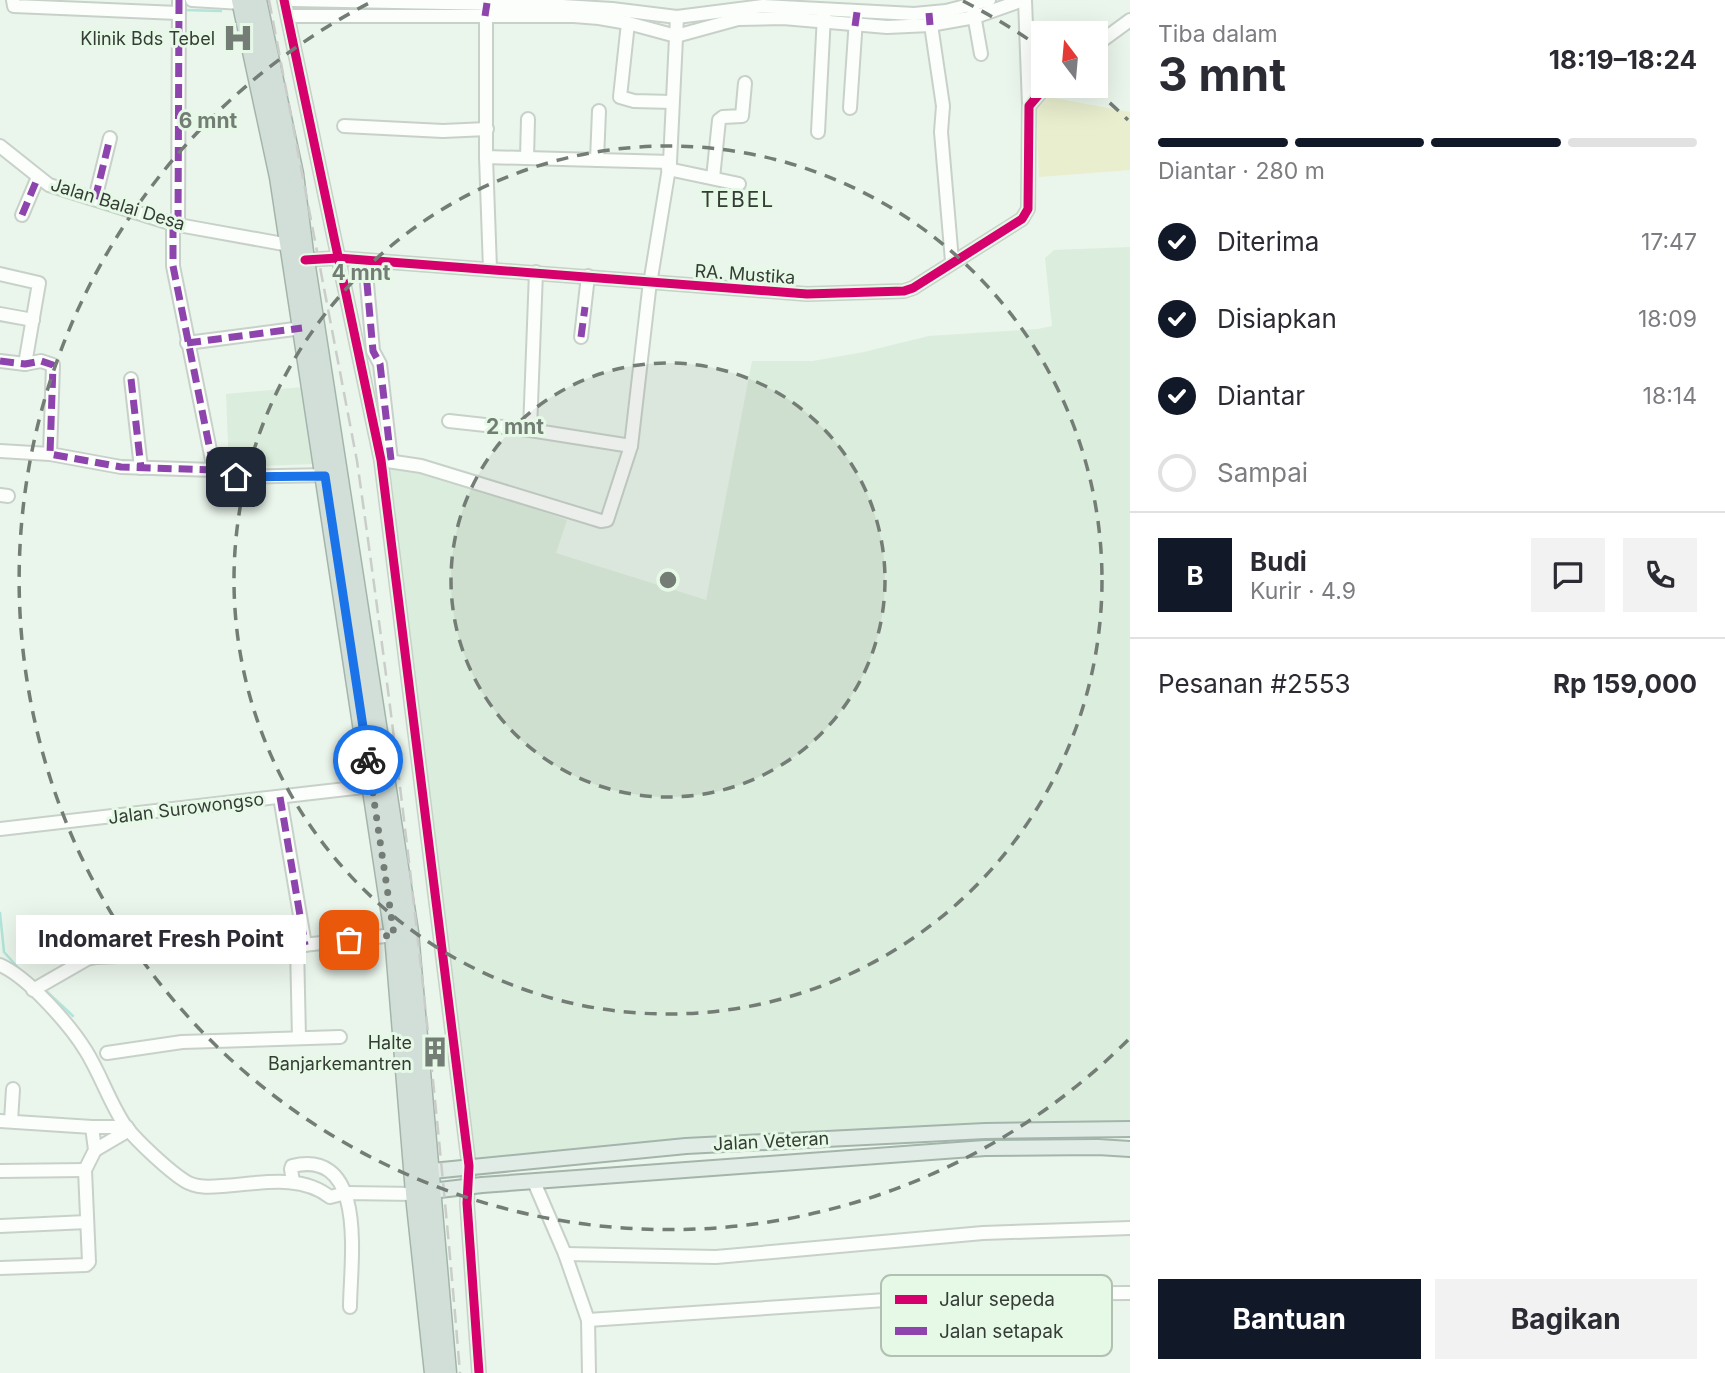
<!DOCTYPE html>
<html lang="id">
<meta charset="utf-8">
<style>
body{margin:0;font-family:Inter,sans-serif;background:#f2f2f3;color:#2b2b33;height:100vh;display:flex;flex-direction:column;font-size:26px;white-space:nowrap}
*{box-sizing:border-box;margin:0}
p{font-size:23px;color:#7c7c81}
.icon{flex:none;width:38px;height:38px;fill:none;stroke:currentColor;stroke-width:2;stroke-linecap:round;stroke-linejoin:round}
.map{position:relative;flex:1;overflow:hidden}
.side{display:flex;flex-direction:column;background:#fff;width:595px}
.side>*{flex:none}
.needle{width:46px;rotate:344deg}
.tools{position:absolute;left:1031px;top:21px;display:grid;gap:14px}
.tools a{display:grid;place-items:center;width:77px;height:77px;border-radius:0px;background:#fff;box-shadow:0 7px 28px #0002;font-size:35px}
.pin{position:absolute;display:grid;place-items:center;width:60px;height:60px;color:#fff;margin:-30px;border-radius:14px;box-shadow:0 4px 10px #0006}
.courier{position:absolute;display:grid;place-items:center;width:70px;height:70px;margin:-35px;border:5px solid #1a73e8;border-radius:50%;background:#fff;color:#222;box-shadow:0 2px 9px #0007}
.bubble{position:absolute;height:49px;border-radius:0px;background:#fff;box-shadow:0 7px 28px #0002;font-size:23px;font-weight:700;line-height:49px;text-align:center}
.headline em{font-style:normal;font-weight:700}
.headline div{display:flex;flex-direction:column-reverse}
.headline{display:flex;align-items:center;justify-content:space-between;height:119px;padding:0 28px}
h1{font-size:46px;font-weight:700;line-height:52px}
.bar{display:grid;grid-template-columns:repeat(4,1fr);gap:10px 7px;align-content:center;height:84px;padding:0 28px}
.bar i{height:9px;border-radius:5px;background:#e1e1e2}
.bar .current{background:#111827}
.bar p{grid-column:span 4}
.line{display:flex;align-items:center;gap:18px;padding:0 28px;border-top:2px solid #e1e1e2}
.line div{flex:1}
.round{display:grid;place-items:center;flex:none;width:74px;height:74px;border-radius:0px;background:#f2f2f3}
ol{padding:0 28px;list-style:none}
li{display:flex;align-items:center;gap:21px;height:77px}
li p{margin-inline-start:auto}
li .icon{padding:7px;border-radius:50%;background:#111827;color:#fff;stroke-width:4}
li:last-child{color:#7c7c81}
li i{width:38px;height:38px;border:4px solid #e1e1e2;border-radius:50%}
.action{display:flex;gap:14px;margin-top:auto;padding:14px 28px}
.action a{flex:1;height:80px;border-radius:0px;background:#111827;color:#fff;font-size:28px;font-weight:700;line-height:80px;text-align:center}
.action a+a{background:#f2f2f3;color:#2b2b33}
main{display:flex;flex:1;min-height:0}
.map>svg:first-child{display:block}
</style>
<main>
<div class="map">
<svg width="1130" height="1373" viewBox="0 0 1130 1373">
<rect width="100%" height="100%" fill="#eaf5eb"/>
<g fill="#dbeddc">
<polygon points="1130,247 1130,1130 985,1131 469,1166 390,466 433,474 567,520 556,553 706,600 752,361 813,361 864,352 929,336 1038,329 1052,326 1045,258 1054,250"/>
<polygon points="303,387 315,464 229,467 226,394"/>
</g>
<polygon fill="#e9eece" points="1048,97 1130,112 1130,170 1039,177 1036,110"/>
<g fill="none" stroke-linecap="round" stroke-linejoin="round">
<g stroke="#b1e5db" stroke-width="2.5">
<polyline points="184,10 221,11"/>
<polyline points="0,913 4,952 22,972"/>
<polyline points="44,989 73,1016"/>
</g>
<g stroke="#c8d1c9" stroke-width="16">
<g id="minor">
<polyline points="13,0 14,6 178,13"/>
<polyline points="192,0 242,3"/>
<polyline points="284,0 381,460 469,1166 467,1203 479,1373"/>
<polyline points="293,0 546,5 612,9 677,17 763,6 914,14 946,11 989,0"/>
<polyline points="1025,0 1029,105"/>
<polyline points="973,9 981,54"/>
<polyline points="486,11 486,157 490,269"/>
<polyline points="288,16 574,16 599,18 628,23 676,36 738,19 783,18 887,27 930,25 975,17 1023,0"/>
<polyline points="930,18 943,106 941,132 952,261"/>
<polyline points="628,23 620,97 634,101 672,102"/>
<polyline points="1096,45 1130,20"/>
<polyline points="850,108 856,19"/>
<polyline points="344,126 443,131 487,129"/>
<polyline points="818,132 824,15"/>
<polyline points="0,146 49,185 173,224 289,245"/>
<polyline points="486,157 670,162"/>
<polyline points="527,158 528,119"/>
<polyline points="597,160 599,111"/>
<polyline points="668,169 739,184"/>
<polyline points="713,178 719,120 723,117 742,116 745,83"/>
<polyline points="95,199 110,138"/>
<polyline points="22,215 38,177"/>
<polyline points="173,224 173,266 214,470"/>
<polyline points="178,224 179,0"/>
<polyline points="305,260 338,258 807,294 904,291 913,288 1022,219 1028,209 1029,106 1046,86"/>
<polyline points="365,261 373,351 380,364 391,460"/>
<polyline points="0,274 39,283 25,364"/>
<polyline points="0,314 33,320"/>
<polyline points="581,337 588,276"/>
<polyline points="187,343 302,328"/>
<polyline points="0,361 25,364 41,361 53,365 50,454 121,467 214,470 229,477 331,475"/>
<polyline points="131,379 141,468"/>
<polyline points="449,421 530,430 536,272"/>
<polyline points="530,430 631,446"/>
<polyline points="0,451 50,454"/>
<polyline points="381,460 421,466 601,521 607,520 631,446 649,290 670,162 677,17"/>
<polyline points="0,495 8,496"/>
<polyline points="280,797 305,945"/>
<polyline points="0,829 372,786"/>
<polyline points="297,946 299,1038"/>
<path d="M0,965C28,977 70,1025 86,1051C101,1075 110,1104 126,1127C138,1142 169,1171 185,1181C196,1188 210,1187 222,1186C257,1184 300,1173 330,1197L346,1193L415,1194"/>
<polyline points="33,990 87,959 96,957 258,950 394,935"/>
<polyline points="107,1053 182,1042 340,1037"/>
<polyline points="0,1121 92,1127 127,1127"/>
<polyline points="11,1121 13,1089"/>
<polyline points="95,1150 129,1130"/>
<polyline points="0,1171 85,1170"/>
<path d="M293,1182L291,1169L292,1166C369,1148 350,1264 350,1307"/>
<polyline points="534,1182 565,1254 588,1320 589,1373"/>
<polyline points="0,1226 87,1222"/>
<polyline points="565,1254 716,1257 983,1233 1130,1228"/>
<polyline points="0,1268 86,1265 89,1262 85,1170 95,1150 92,1127"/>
<polyline points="588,1320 976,1294 1130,1293"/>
</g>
</g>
<g stroke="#a3b5ab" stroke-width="18">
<g id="major">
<polyline points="422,1172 686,1146 985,1131 1130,1129"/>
<polyline points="423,1192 482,1185 985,1148 1098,1147 1130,1149"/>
</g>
</g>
<g stroke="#a3b5ab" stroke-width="21">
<g id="highway">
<polyline points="241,0 279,177 394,935 416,1205 434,1373"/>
<polyline points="257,0 294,174 305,260 409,932 447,1373"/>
</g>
</g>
<use href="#minor" stroke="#fcfefc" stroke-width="12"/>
<use href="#major" stroke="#e2ece7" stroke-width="14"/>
<use href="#highway" stroke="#d2dfd9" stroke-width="18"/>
<path stroke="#cacdca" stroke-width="2.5" stroke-dasharray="14 7" stroke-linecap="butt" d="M269,0L357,461C400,764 435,1068 460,1373"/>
<g stroke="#8e44ad" stroke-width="7" stroke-dasharray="14 7" stroke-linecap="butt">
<polyline points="929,13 930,25"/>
<polyline points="485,16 487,3"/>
<polyline points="855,26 857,12"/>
<polyline points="95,199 110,138"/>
<polyline points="22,215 38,177"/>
<polyline points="173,224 173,266 214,470"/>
<polyline points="178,224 179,0"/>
<polyline points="365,261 373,351 380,364 391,460"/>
<polyline points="581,337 585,307"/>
<polyline points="187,343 302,328"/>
<polyline points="0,361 25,364 41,361 53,365 50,454 121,467 214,470 229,477 325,476"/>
<polyline points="131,379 141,468"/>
<polyline points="280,797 305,945"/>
</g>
<g stroke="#e6f9e7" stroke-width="13">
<g id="cycleway">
<polyline points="284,0 381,460 469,1166 467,1203 479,1373"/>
<polyline points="305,260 338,258 807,294 904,291 913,288 1022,219 1028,209 1029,106 1046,86"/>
</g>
</g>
<use href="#cycleway" stroke="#d6006c" stroke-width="9"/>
</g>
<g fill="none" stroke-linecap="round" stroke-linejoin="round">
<polyline stroke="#747d75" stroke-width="7" stroke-dasharray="0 12.6" points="349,940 394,935 368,760"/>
<polyline stroke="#1a73e8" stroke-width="9" points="236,477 325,476 368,760"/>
</g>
<circle cx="668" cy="580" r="217" fill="#747d75" fill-opacity=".12"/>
<g fill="none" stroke="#747d75" stroke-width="3.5" stroke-dasharray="12 9">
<circle cx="668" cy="580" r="217"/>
<circle cx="668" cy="580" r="434"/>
<path d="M1128 1040A650 650 0 1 1 373 1M963 1A650 650 0 0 1 1041 48M1094 89A650 650 0 0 1 1128 120"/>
</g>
<defs>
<g id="hospital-bare" transform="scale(2.415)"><path d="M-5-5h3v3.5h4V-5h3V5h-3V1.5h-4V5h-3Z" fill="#747d75" stroke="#e6f9e7" stroke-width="2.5" paint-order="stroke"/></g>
<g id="building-bare" transform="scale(2.415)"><path d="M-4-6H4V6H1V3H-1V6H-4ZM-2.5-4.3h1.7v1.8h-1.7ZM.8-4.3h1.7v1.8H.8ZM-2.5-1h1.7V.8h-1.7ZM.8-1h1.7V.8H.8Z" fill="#747d75" stroke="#e6f9e7" stroke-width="2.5" paint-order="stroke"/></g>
</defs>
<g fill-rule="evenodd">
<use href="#hospital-bare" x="238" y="38"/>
<use href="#building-bare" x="435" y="1052"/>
</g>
<g text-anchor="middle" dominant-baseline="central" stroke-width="6" stroke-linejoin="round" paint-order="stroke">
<g font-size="18" fill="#353c35" stroke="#e6f9e7" text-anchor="end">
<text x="215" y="38">Klinik Bds Tebel</text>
<text x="412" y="1042">Halte<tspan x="412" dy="21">Banjarkemantren</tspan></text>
</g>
<g font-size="18" fill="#353c35" stroke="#e6f9e7">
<text transform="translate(118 204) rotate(17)">Jalan Balai Desa</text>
<text transform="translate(745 274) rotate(4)">RA. Mustika</text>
<text transform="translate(186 808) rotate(-7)">Jalan Surowongso</text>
<text transform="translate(771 1141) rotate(-3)">Jalan Veteran</text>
</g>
<g font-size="21" letter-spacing="2" fill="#353c35" stroke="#e6f9e7">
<text x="738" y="199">TEBEL</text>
</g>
</g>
<rect x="881" y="1275" width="231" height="81" rx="10" fill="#e6f9e7" stroke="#b1c0b2" stroke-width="2"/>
<rect x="895" y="1295" width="32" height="9" fill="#d6006c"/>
<rect x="895" y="1327" width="32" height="8" fill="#8e44ad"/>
<g font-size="19" fill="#353c35">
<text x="939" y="1306">Jalur sepeda</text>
<text x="939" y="1338">Jalan setapak</text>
</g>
<circle cx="668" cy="580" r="10" fill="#747d75" stroke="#e6f9e7" stroke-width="3.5"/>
<g font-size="21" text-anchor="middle" font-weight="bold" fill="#747d75" stroke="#e6f9e7" stroke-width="6" stroke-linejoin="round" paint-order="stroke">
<text x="208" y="128">6 mnt</text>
<text x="361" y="280">4 mnt</text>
<text x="515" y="434">2 mnt</text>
</g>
</svg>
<div class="tools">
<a><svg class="needle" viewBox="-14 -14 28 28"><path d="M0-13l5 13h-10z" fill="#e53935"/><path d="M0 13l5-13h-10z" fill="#7c7c81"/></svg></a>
</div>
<div class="pin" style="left:349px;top:940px;background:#ea580c"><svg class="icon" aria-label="bag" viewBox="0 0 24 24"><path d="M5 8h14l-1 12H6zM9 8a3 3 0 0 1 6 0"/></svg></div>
<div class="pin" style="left:236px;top:477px;background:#1f2937"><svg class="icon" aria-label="home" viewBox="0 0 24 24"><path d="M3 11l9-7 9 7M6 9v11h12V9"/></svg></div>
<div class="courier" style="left:368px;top:760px"><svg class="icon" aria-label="bike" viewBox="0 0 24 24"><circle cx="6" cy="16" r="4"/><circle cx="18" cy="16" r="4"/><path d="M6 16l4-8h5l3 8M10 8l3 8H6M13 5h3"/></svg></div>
<div class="bubble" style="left:16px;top:915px;width:290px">Indomaret Fresh Point</div>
</div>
<section class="side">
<div class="headline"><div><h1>3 mnt</h1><p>Tiba dalam</p></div><em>18:19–18:24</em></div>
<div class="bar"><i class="current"></i><i class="current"></i><i class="current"></i><i></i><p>Diantar · 280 m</p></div>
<ol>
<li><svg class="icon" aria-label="check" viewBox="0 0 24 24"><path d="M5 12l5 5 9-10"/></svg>Diterima<p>17:47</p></li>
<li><svg class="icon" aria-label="check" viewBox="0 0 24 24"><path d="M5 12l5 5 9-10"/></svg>Disiapkan<p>18:09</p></li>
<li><svg class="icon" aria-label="check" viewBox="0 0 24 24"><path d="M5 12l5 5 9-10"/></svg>Diantar<p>18:14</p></li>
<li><i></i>Sampai</li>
</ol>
<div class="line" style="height:126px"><b class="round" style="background:#111827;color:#fff">B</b><div><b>Budi</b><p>Kurir · 4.9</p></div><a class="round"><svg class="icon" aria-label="chat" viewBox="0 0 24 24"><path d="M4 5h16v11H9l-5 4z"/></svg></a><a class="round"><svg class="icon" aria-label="phone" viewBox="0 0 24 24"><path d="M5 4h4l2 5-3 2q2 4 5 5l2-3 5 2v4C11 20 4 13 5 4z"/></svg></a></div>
<div class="line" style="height:91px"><div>Pesanan #2553</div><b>Rp 159,000</b></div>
<div class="action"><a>Bantuan</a><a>Bagikan</a></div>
</section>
</main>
